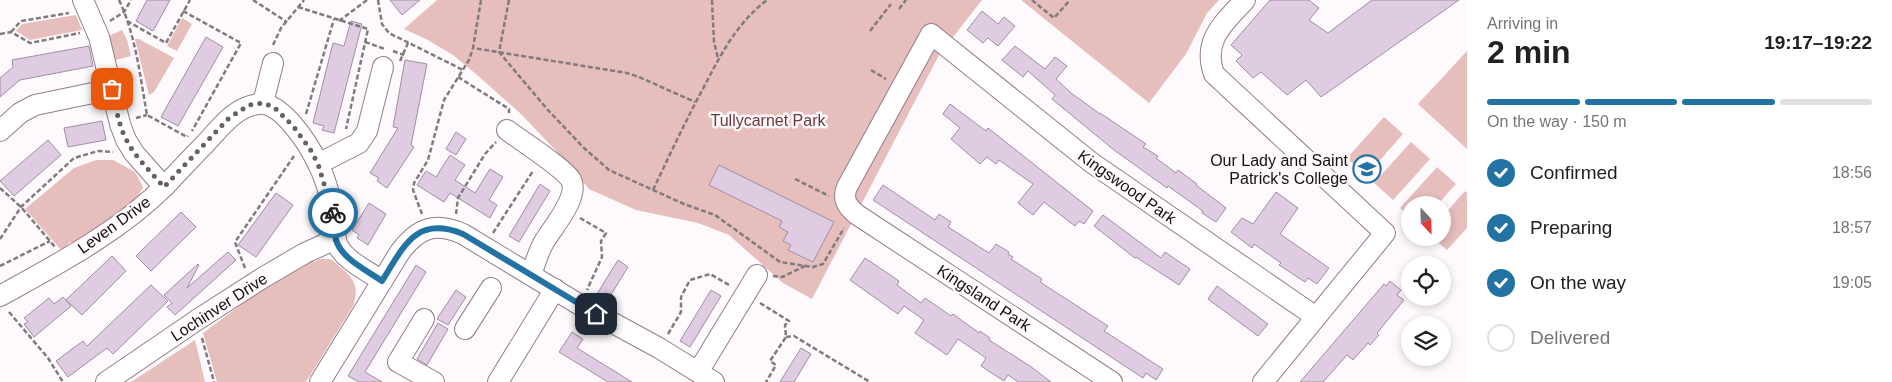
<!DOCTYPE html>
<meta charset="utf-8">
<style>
body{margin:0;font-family:Helvetica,sans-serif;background:#f6f6f6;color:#202124;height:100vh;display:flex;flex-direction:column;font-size:19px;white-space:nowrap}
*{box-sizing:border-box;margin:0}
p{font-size:16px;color:#757577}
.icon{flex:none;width:28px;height:28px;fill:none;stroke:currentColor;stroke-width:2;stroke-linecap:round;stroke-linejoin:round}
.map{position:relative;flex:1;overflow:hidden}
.sheet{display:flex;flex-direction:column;background:#fff;width:425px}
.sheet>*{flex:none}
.needle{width:32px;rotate:158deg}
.fabs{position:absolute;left:1401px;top:196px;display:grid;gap:10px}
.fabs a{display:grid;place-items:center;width:50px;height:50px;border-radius:50%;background:#fff;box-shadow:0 2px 8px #0003;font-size:25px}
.pin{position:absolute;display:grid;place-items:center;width:42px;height:42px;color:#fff;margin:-21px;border-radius:10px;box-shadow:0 2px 8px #0006}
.courier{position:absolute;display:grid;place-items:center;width:50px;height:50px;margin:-25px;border:4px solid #2372a4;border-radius:50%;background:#fff;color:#222;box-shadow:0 1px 6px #0007}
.head em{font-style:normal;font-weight:700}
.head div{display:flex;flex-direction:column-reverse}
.head{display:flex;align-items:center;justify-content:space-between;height:85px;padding:0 20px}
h1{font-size:32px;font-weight:700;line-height:38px}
.bar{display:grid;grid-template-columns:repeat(4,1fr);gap:8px 5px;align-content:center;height:60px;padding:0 20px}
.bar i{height:6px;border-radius:4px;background:#e0e0e0}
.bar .on{background:#2372a4}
.bar p{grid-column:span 4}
ol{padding:0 20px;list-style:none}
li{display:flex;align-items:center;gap:15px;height:55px}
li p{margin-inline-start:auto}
li .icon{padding:5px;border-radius:50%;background:#2372a4;color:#fff;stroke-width:4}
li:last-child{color:#757577}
li i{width:28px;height:28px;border:2px solid #e0e0e0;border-radius:50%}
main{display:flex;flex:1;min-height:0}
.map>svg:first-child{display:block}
</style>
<main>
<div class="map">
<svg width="1467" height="382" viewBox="0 0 1467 382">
<rect width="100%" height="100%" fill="#fef9fc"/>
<g fill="#e6bebc">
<polygon points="437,0 982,0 939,55 812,299 783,283 729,235 698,223 636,210 589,189 559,154 521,114 476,74 453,55 426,39 404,29"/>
<polygon points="1021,0 1219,0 1207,13 1186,54 1149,103"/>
<polygon points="76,15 82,30 30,40 16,31 22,24"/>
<polygon points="182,18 192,24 177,51 167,46"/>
<polygon points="122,30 127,40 131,56 116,60 114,57 109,36"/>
<polygon points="135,39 139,39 174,58 154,92 149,95"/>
<polygon points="1467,51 1467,149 1418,104"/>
<polygon points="1384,117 1403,134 1366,176 1347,158"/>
<polygon points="1411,142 1430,159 1393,200 1374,183"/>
<path d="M96,160H113L135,172L143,187C137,205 90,233 74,245L70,242L62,251L25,209L74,168Z"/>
<polygon points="1437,167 1456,184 1437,205 1410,205 1410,217 1400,208"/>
<polygon points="1465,191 1467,193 1467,228 1447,250 1433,238 1442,238 1443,216"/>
<path d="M312,259L314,262L320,259H331C348,275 362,280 353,306L306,382H217L203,333L276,279Z"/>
<polygon points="195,340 205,382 131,382"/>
</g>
<g fill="#dfcbe2" stroke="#a08ea3">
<polygon points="147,0 170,0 153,31 136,21"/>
<polygon points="390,0 420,0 402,15"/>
<polygon points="1270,0 1309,0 1319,8 1309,20 1328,33 1372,0 1459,0 1321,97 1306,80 1287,95 1261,72 1253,78 1236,61 1242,55 1231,45"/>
<polygon points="982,11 998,24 1004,17 1015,26 998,46 988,38 983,43 967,30"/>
<polygon points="351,21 362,24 334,133 322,130 324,126 313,123 333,43 344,46"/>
<polygon points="206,37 223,47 178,126 161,117"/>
<polygon points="89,46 93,66 20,80 0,97 0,78 13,67 12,60"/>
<polygon points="1015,46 1045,69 1055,57 1067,66 1056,79 1071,93 1100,114 1100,113 1146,144 1143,147 1158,156 1156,158 1176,173 1178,170 1197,184 1196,185 1226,208 1216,222 1202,213 1203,211 1168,186 1167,188 1114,150 1052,99 1055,95 1028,71 1023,77 1002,60"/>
<polygon points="405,60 427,64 411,145 414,147 387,188 377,181 379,178 370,173 398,128 393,127"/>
<polygon points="950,104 986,131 988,128 1093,211 1084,224 1079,221 1075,226 1044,202 1033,215 1018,203 1033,184 999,160 996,164 987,157 980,164 951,139 960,128 943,114"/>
<polygon points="102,121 106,140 68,147 64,128"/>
<polygon points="456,132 466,139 456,155 446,149"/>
<polygon points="48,140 61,155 14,196 0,181"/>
<polygon points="450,155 465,165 455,180 475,193 490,169 503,177 489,200 497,205 490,218 450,193 444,202 417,185 426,171 436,177"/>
<polygon points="719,165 834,222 813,262 788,250 791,245 783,241 788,232 779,227 782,221 709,185"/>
<polygon points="540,184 550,191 519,242 509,236"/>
<polygon points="883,185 935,220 939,214 951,222 948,227 989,253 996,244 1009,252 1008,254 1013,257 1011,259 1042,279 1040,282 1108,326 1104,331 1163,369 1156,380 1146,373 1143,378 873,200"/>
<polygon points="1276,192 1298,208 1280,234 1329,268 1317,284 1308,278 1305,282 1279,265 1281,263 1254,244 1252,248 1231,232 1242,218 1253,224"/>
<polygon points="276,193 293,205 256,257 238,245"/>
<polygon points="369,203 386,214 368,245 357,238 359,235 352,230"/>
<polygon points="181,212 196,227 151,271 136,256"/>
<polygon points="1103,215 1161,258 1165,252 1190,269 1179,285 1136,257 1135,258 1094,226"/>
<polygon points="228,252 236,260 175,315 167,307 172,303 164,295 198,264 199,265 187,288"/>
<polygon points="112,256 126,271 82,315 66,300"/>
<polygon points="865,258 899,281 897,285 921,303 925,298 951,316 953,314 979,333 980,331 990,338 989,340 1030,366 1051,382 1018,382 1008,375 1004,381 981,366 986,358 958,339 947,355 915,333 924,320 904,306 898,314 850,280"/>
<polygon points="618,260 628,267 607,301 597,294"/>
<polygon points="416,265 426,272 365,372 382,382 359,382 348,376"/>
<polygon points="1390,281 1401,290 1397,295 1404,300 1377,333 1379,335 1370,345 1368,343 1353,360 1347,355 1323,382 1300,382 1384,284 1386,286"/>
<polygon points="151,285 168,301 113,354 107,348 68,377 56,361 83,341 87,346"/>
<polygon points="1217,286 1268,324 1258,336 1208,299"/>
<polygon points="456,290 466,297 448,325 437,319"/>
<polygon points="711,290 721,296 690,347 680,341"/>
<polygon points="63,297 71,306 34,337 24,324 28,322 24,318 49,298 54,304"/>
<polygon points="438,323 448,329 427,365 417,359"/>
<polygon points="572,332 583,339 577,348 632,382 608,382 559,352"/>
<polygon points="801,348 811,354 794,382 780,382"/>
</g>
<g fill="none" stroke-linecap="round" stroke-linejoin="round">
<g stroke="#957c8b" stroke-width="22">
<g id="minor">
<polyline points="83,0 99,37 120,124 126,140 134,153 164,187"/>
<path d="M1245,0C1224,23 1202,40 1214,74L1385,233L1263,382"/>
<polyline points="263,103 273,63"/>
<path d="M507,130C520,140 564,168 571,180C580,197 552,228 544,242C538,252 535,264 531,275"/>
<polyline points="0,131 20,113 35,105 112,89"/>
<polyline points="318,164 359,143 367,131 383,67"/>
<path d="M0,296C58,264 119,232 166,185C179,171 192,157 205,144C220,128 235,107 258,104C281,101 308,143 317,162C324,175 330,194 332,208C334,220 332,235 338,246C347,262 368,271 382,281"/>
<polyline points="424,319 398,362 434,382"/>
<polyline points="465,329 491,288"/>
<polyline points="698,372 757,275"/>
<polyline points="106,382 197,320 264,277 305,253 336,239"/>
<path d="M320,382L400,252C419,227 435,222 463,234L580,305L659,348L714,382"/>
<polyline points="498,382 555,289"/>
<path d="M1112,382L856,214C847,206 842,199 847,187L931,34L1092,163L1316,317"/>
</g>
</g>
<g stroke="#817a7f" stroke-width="2.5" stroke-dasharray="5 2.5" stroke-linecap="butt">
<path d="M119,0C136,36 140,76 147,115L187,137L188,136"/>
<polyline points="253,0 287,22"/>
<polyline points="378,0 382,24 389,33 463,70"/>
<polyline points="481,0 473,48 627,73 639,77 695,102"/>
<polyline points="509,0 499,52 547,109 584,148 609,170 684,204 715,215 780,262 813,267 823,264 844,228"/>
<polyline points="712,0 714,42 718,58"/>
<polyline points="1032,0 1054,18 1070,0"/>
<polyline points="298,7 368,29 346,129"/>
<polyline points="899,9 906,0"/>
<polyline points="183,11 241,43 192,131"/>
<polyline points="110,21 124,12 131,0"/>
<polyline points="127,21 166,43 190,0"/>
<polyline points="339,21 367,0"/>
<polyline points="870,31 891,4"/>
<polyline points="11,32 21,21 69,13"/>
<polyline points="0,34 11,32 30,43 80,33"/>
<polyline points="365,42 385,49"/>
<polyline points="273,45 281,28 304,0"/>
<polyline points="393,51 404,55"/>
<polyline points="400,61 408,43"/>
<polyline points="871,70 886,79"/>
<polyline points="458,77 509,109 509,113"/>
<polyline points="306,114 334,19"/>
<polyline points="136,118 147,115"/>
<polyline points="795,179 829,196"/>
<polyline points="0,188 21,207 55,247"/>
<path d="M653,190C670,154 687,118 706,83C722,52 738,22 767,0"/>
<polyline points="422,214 413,190 414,183 428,160 444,100 469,60 473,48"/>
<polyline points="456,214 458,198 485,154 496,142"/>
<polyline points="580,218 606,233 601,241 602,257 587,290"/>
<polyline points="493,233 533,171"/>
<polyline points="0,239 21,207 74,158 98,151 113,152"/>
<polyline points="0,266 50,241"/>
<polyline points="245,268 235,242 294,156"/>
<polyline points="773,276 782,277 805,266"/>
<polyline points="760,303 789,321 785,325 786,337 770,361 776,365 766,382"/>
<polyline points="9,312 48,358 63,382"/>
<polyline points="668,334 681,312 681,297 690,280 710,274 731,286"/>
<polyline points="786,337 794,336 870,382"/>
<polyline points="202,338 214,382"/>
</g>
<use href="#minor" stroke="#fff" stroke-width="20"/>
</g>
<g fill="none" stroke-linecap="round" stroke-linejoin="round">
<path stroke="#686065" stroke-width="5" stroke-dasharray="0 9" d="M112,89C116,106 118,125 127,141C136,158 151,172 164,187L229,118L249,105L263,103L274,107L294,127L310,149L318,164L333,213"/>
<path stroke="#2372a4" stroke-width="6" d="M333,213C334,221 334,232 336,240C342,259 366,270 382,281C404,246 416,215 463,234L596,314"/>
</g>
<defs>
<g id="school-ring" transform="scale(1.4375)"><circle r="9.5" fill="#fef9fc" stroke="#2372a4" stroke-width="1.5"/><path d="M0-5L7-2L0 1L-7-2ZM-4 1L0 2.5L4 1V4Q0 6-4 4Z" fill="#2372a4"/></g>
</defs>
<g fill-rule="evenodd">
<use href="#school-ring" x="1367" y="169"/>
</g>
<g text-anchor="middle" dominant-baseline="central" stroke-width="5" stroke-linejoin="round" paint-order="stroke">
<g font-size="16" fill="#6e3838" stroke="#fef9fc">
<text x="768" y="120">Tullycarnet Park</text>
</g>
<g font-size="16" fill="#170e14" stroke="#fef9fc" text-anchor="end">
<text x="1348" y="160">Our Lady and Saint<tspan x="1348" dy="18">Patrick's College</tspan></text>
</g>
<g font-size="16" fill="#170e14" stroke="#fef9fc">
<text transform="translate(1127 187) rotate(35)">Kingswood Park</text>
<text transform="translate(114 225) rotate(-36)">Leven Drive</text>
<text transform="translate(984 298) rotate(33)">Kingsland Park</text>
<text transform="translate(219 307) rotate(-33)">Lochinver Drive</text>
</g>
</g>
</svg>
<div class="fabs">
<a><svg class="needle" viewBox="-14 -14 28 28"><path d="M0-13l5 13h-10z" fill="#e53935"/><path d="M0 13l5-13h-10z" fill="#757577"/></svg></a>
<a><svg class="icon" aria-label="locate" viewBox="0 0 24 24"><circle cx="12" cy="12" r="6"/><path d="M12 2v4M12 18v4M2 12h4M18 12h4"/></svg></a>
<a><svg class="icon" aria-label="layers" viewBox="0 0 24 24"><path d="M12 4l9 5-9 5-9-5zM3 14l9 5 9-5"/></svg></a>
</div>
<div class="pin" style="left:112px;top:89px;background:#ea580c"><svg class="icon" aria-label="bag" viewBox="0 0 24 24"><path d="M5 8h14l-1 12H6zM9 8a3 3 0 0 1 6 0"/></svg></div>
<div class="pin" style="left:596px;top:314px;background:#1f2937"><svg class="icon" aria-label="home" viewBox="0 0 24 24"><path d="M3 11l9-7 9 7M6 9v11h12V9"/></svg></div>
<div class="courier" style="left:333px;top:213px"><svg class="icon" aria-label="bike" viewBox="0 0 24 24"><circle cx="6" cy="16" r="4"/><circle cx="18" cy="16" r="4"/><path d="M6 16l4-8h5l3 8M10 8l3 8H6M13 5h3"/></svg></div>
</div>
<section class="sheet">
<div class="head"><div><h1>2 min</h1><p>Arriving in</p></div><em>19:17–19:22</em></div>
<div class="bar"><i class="on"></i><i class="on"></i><i class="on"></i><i></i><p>On the way · 150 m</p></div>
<ol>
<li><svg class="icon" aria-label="check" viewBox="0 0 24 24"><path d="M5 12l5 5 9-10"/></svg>Confirmed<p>18:56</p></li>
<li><svg class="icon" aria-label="check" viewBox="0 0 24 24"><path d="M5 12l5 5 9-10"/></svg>Preparing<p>18:57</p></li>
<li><svg class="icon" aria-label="check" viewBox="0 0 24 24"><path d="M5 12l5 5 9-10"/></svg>On the way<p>19:05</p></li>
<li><i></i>Delivered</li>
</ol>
</section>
</main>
